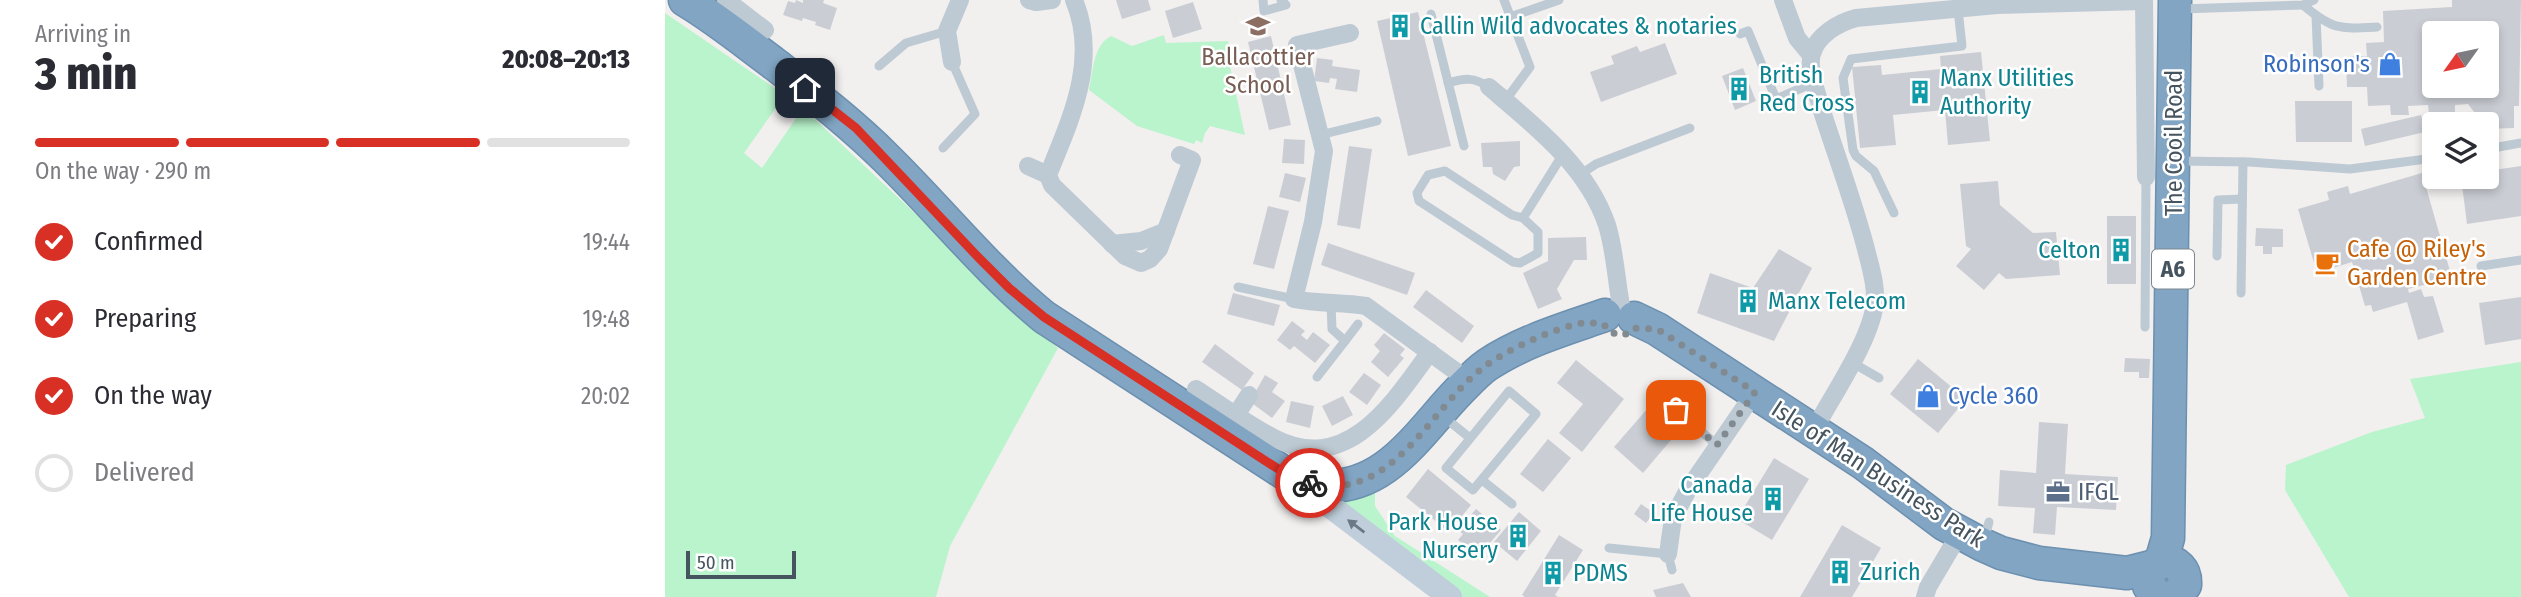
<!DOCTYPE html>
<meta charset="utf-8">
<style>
body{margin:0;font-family:"Fira Sans Condensed",sans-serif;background:#f7f7f7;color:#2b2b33;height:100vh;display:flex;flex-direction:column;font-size:26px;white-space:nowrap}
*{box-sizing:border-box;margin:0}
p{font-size:23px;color:#7c7c81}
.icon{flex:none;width:38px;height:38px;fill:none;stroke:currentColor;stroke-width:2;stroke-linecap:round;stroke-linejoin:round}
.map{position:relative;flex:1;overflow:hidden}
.drawer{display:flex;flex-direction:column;background:#fff;width:665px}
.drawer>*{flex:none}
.needle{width:46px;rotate:237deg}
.controls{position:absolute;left:1757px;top:21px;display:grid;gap:14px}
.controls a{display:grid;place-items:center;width:77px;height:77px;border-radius:7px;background:#fff;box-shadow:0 4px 10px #0003;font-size:35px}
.scale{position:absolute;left:21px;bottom:18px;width:110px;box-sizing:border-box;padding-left:7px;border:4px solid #45545f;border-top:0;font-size:19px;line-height:24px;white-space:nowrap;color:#45545f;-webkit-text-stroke:5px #fff;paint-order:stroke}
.pin{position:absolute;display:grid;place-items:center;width:60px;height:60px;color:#fff;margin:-30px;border-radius:14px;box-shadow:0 4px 10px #0006}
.courier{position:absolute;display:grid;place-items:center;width:70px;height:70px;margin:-35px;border:5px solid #d93025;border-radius:50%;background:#fff;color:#222;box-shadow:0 2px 9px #0007}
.summary em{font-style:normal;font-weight:800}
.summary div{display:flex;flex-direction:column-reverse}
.summary{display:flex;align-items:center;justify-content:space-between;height:119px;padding:0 35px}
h1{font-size:46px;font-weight:800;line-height:52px}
.bar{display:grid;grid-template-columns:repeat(4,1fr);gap:10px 7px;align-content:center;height:84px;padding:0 35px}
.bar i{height:9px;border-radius:5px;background:#e1e1e2}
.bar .on{background:#d93025}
.bar p{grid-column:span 4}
ol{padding:0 35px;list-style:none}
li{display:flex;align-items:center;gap:21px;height:77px}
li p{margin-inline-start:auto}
li .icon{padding:7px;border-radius:50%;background:#d93025;color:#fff;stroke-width:4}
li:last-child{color:#7c7c81}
li i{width:38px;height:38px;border:4px solid #e1e1e2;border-radius:50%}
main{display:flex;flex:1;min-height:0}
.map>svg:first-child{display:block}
</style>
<main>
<section class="drawer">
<div class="summary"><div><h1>3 min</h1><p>Arriving in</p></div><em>20:08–20:13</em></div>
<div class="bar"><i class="on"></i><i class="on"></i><i class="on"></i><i></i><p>On the way · 290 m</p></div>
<ol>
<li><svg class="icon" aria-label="check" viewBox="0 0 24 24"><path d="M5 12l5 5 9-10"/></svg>Confirmed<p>19:44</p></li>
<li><svg class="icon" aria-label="check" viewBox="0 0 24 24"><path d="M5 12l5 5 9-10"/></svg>Preparing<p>19:48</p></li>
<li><svg class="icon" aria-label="check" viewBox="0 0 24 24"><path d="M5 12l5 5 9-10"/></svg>On the way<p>20:02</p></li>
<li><i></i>Delivered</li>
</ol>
</section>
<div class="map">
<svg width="1856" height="597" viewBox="0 0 1856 597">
<rect width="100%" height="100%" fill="#f2efef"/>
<g fill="#b9f4cc">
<polygon points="0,13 120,95 79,153 97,168 138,108 256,219 334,300 393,348 285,546 271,597 0,597"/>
<path d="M499,35L501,43L563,41L568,61L564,62L580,135L545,126L540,133L537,143L531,140L529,144L472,126L424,90C428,72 428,45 446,36L467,46Z"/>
<polygon points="1856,362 1856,597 1684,597 1620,490 1621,465 1707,432 1760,418 1745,379"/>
<polygon points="710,488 710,506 730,536 825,597 797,597 672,501"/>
</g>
<g fill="#caced4" fill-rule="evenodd">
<polygon points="131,0 138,3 138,0 159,0 158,3 172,8 165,30 150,25 151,22 138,18 137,21 118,15 123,1 130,3"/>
<polygon points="451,0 483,0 486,10 457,19"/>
<path d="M1787,0H1856L1854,106H1849V128L1822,129V124H1813V117L1803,104L1790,105V113L1764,114L1763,105L1743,106L1744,115H1726L1725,105L1703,106L1702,87H1682L1681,57L1702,56L1701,43L1719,42L1718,11L1787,7ZM1769,33H1822V86H1769Z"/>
<polygon points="528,2 537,29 508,38 500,11"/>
<polygon points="753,12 786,146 743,156 712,21"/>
<polygon points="606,36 626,125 604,130 583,42"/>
<polygon points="1000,43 1012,74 936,102 925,72 949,64 946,56 972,46 975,52"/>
<polygon points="1316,52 1325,141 1283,145 1280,110 1228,115 1231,145 1195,148 1187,67 1216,65 1217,75 1276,69 1275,56"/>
<polygon points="652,58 668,60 667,66 695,70 692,92 670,89 672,79 665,78 664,83 649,81"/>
<polygon points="1078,68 1091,101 1070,110 1057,76"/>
<polygon points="1630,101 1687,101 1687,142 1631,142"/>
<polygon points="1756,115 1760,132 1700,146 1696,129"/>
<polygon points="619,139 640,140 639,164 617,163"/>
<polygon points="855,141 855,166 849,167 840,181 828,174 827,167 818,167 816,143"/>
<polygon points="684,146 707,149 695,229 672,225"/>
<polygon points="1856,166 1856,216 1802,224 1796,177 1822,177 1822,171"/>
<polygon points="620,173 641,178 635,202 614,197"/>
<polygon points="1757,173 1787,278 1743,289 1744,293 1756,289 1759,297 1768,296 1779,332 1753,340 1742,302 1708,312 1706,305 1700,306 1687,262 1652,273 1633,209 1664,200 1662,192 1683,186 1685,194"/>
<polygon points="1333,181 1335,205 1368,233 1391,232 1395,275 1341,279 1334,273 1319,290 1291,266 1306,249 1301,246 1295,184"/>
<polygon points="603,206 624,211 609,269 588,264"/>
<rect x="1442" y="216" width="29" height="68"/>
<polygon points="1591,228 1618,229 1618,247 1607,247 1607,254 1598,254 1598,246 1590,246"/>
<polygon points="921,237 922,260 909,260 892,289 897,299 873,309 858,273 883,261 883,238"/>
<polygon points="663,243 750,273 742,295 656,265"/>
<polygon points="1114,249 1147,268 1109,341 1032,313 1045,273 1088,288"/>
<polygon points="761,290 809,326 797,343 748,307"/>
<polygon points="568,293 615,305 609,326 562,314"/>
<polygon points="1856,297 1856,339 1820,345 1814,303"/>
<polygon points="627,321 640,331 636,335 642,340 648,332 665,345 650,363 629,346 625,350 612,340"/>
<polygon points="719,333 740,349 735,355 739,358 723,377 706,362 715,351 709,345"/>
<polygon points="550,344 589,373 577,390 537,362"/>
<polygon points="1460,358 1485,359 1484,378 1474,378 1474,372 1459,372"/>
<polygon points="1253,359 1301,399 1273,433 1225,394"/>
<polygon points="911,360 959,399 917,452 894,433 918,404 892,383"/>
<polygon points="699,373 716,385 702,405 684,392"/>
<polygon points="600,375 613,383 607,392 620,401 607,418 588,404 587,398"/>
<polygon points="678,396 688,415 667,426 657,406"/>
<polygon points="626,401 649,406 645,428 621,422"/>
<polygon points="983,408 1012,433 978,473 949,447"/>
<polygon points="1374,422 1403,424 1400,474 1453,477 1451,510 1392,507 1390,535 1368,533 1370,508 1333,506 1335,470 1371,473"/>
<polygon points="883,439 906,458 878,492 855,474"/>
<polygon points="1109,458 1144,479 1107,540 1072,519"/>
<polygon points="763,469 806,505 784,532 741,497"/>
<polygon points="976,504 989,513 981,523 969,514"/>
<polygon points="811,509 836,530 813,557 793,540 798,534 793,530"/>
<polygon points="854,512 876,531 852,561 829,542"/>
<polygon points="1177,525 1216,548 1187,597 1135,597"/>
<polygon points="894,535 918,550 890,595 893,597 860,597 857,595"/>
<polygon points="1018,583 1026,597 991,597 988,590"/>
</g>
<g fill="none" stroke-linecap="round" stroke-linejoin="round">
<g stroke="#6c90af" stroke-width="35">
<g id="highway">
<path d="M20,0C52,19 81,43 111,65C149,95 187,124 221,158C275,211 321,269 379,317L627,478C636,480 645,483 653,485C719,494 755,431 794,391C803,382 812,372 822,365C858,341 900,329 940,315"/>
<polyline points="969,318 992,329 1198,463 1279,524 1318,545 1336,553 1374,563 1462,573 1490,566"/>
<polyline points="1496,562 1503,538 1510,0"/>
<path d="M1493,597L1484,586C1478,554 1522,553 1520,585L1510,597"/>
</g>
</g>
<g stroke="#becad3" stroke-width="9">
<polyline points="598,0 599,11 621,5 616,0"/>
<polyline points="839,0 865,67 840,101"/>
<path d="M1638,5C1668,30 1674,29 1712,27"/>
<polyline points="1515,9 1638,5 1649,0"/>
<polyline points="766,14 799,146"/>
<polyline points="1651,16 1654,86"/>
<polyline points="845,17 894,0"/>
<polyline points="1075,34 1083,31 1111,99 1148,83"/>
<polyline points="214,66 241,43 282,31"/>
<path d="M783,83C800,78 809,77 824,87"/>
<polyline points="655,135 712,121"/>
<polyline points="278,148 310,114 287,62"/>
<polyline points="1822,149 1856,143"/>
<polyline points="1513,161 1584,162 1685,169 1769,158"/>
<polyline points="916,174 931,164 1025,128"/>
<polyline points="1229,213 1209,171 1191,156 1188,150 1178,78 1186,59 1297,46 1293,9"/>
<polyline points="858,218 873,232 873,253 855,263 848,262 754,201 752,193 763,175 780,171 847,215 858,218 898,154"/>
<polyline points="1552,256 1553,200 1577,199"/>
<polyline points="1816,266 1856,260"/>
<polyline points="573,287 629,299"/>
<polyline points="1576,293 1578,162"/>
<polyline points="1480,327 1481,177"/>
<polyline points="680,341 693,324"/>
<polyline points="1186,362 1214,378"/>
<polyline points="652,377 680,341 667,329 666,303"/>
<polygon points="844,391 871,414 808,490 781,468"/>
<polyline points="996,397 1052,445"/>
<polyline points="779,417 805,438"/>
<polyline points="817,480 847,504"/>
<polyline points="1319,540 1324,522"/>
<polyline points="944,548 1003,554 1007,570"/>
</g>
<g stroke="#becad3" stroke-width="18">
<polyline points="61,0 100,30"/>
<polyline points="364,0 371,2 387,0"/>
<path d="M409,0C434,60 406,118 383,175L387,185L460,256L476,263L485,259L494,249L527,160L515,155"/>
<polyline points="1118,0 1132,38 1146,55"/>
<polyline points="1479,0 1481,177"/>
<path d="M685,33L632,45L659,151L648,222L629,299C653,304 677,302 701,306L804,381"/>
<polyline points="287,62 282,31 295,0"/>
<path d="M824,87C870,126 922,166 942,225C950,251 951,279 956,305"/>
<polyline points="363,166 383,175"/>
<polyline points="447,244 476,241 501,231"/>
<path d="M531,389C557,406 582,424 609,438C682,476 728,403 765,352"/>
<polyline points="571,415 584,395"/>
<path d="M1149,430C1167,396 1208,337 1210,301C1211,285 1206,269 1202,253C1190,205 1172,158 1157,111C1153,96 1142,68 1147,54C1152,35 1173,23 1191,18L1332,5L1479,1"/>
<polyline points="1003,554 1008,518 1024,488 1090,392"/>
<polyline points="1260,597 1263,587 1295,533"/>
</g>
<polyline stroke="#bfceda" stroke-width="24" points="632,481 785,597"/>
<use href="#highway" stroke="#81a5c3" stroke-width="32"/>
</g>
<defs><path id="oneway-solid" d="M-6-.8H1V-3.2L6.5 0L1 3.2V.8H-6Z" transform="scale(1.75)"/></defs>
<use fill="#6a7984" href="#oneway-solid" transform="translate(691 526) rotate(-143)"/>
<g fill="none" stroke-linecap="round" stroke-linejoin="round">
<path stroke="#828a91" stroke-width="7" stroke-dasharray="0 12.6" d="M645,483C728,504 765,407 819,367C843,349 889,328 918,323C925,322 933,324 939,324L943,331L956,336L963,333L968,328L992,329L1090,392L1052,445L1011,410"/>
<polyline stroke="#d93025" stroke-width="9" points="140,88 191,128 313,257 344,288 379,317 627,478 645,483"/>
</g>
<defs>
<g id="school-bare" transform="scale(1.89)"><path d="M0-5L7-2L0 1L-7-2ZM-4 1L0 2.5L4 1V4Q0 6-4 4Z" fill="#8d6e63" stroke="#fff" stroke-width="2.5" paint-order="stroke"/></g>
<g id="building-bare" transform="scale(1.89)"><path d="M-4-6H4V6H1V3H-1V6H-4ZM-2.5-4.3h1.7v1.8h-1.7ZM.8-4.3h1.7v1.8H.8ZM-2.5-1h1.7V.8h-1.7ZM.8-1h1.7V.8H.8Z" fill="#0f9aa8" stroke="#fff" stroke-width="2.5" paint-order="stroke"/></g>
<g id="shop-bare" transform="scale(1.89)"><path d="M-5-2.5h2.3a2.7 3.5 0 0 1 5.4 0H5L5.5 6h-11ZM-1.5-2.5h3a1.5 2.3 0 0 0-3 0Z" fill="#3f7fe0" stroke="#fff" stroke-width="2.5" paint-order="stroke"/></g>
<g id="cafe-bare" transform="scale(1.89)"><path d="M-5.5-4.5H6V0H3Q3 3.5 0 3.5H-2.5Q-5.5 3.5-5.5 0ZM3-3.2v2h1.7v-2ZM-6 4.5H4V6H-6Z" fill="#e8710a" stroke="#fff" stroke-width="2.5" paint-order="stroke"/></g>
<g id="office-bare" transform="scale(1.89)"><path d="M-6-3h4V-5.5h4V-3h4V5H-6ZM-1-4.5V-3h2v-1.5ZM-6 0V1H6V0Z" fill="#5c6f8a" stroke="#fff" stroke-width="2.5" paint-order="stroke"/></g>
</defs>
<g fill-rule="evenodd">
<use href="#school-bare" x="593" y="26"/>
<use href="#building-bare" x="735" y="26"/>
<use href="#shop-bare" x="1725" y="64"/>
<use href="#building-bare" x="1074" y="89"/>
<use href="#building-bare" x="1255" y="92"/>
<use href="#building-bare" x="1456" y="250"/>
<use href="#cafe-bare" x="1662" y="263"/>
<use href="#building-bare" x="1083" y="301"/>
<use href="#shop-bare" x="1263" y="396"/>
<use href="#office-bare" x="1393" y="492"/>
<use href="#building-bare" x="1108" y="499"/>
<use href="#building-bare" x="853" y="536"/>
<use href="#building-bare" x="1175" y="572"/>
<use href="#building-bare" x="888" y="573"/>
</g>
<g text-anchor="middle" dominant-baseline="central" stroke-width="5" stroke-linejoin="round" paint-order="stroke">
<rect fill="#fff" stroke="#7d878f" stroke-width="2" x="1487" y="249.5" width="42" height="39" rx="5"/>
<g font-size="23" font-weight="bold" fill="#45545f">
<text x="1508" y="269">A6</text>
</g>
<g font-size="24" fill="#0d838f" stroke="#fff" text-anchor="start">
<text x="755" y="26">Callin Wild advocates &amp; notaries</text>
<text x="1094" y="75">British<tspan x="1094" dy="28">Red Cross</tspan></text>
<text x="1275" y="78">Manx Utilities<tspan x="1275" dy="28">Authority</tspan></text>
<text x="1436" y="250" text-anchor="end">Celton</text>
<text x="1103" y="301">Manx Telecom</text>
<text x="1088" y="485" text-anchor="end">Canada<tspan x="1088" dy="28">Life House</tspan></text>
<text x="833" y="522" text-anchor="end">Park House<tspan x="833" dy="28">Nursery</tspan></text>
<text x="1195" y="572">Zurich</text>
<text x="908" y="573">PDMS</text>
</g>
<g font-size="24" fill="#785e54" stroke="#fff">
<text x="593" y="57">Ballacottier<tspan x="593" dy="28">School</tspan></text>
</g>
<g font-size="24" fill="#366cbe" stroke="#fff" text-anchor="end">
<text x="1705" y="64">Robinson's</text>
<text x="1283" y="396" text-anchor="start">Cycle 360</text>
</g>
<g font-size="24" fill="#45545f" stroke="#fff">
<text transform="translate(1509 143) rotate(-90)">The Cooil Road</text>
<text transform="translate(1213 474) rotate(33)">Isle of Man Business Park</text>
</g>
<g font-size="24" fill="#c56008" stroke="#fff" text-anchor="start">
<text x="1682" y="249">Cafe @ Riley's<tspan x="1682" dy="28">Garden Centre</tspan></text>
</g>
<g font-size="24" fill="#4e5e75" stroke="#fff" text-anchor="start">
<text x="1413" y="492">IFGL</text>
</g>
</g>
</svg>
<div class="controls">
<a><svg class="needle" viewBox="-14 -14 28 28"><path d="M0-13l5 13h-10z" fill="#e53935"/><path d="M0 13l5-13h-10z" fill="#7c7c81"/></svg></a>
<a><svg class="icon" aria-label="layers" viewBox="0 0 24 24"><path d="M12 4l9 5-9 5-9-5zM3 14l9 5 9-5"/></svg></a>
</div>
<div class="scale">50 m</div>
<div class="pin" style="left:1011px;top:410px;background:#ea580c"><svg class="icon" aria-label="bag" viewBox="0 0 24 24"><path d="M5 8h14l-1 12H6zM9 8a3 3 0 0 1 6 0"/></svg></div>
<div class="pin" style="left:140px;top:88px;background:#1f2937"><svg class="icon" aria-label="home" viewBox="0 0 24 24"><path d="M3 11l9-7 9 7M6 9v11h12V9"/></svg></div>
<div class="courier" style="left:645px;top:483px"><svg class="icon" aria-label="bike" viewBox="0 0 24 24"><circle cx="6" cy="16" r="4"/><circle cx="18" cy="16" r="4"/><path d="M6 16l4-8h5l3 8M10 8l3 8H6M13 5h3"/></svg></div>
</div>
</main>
